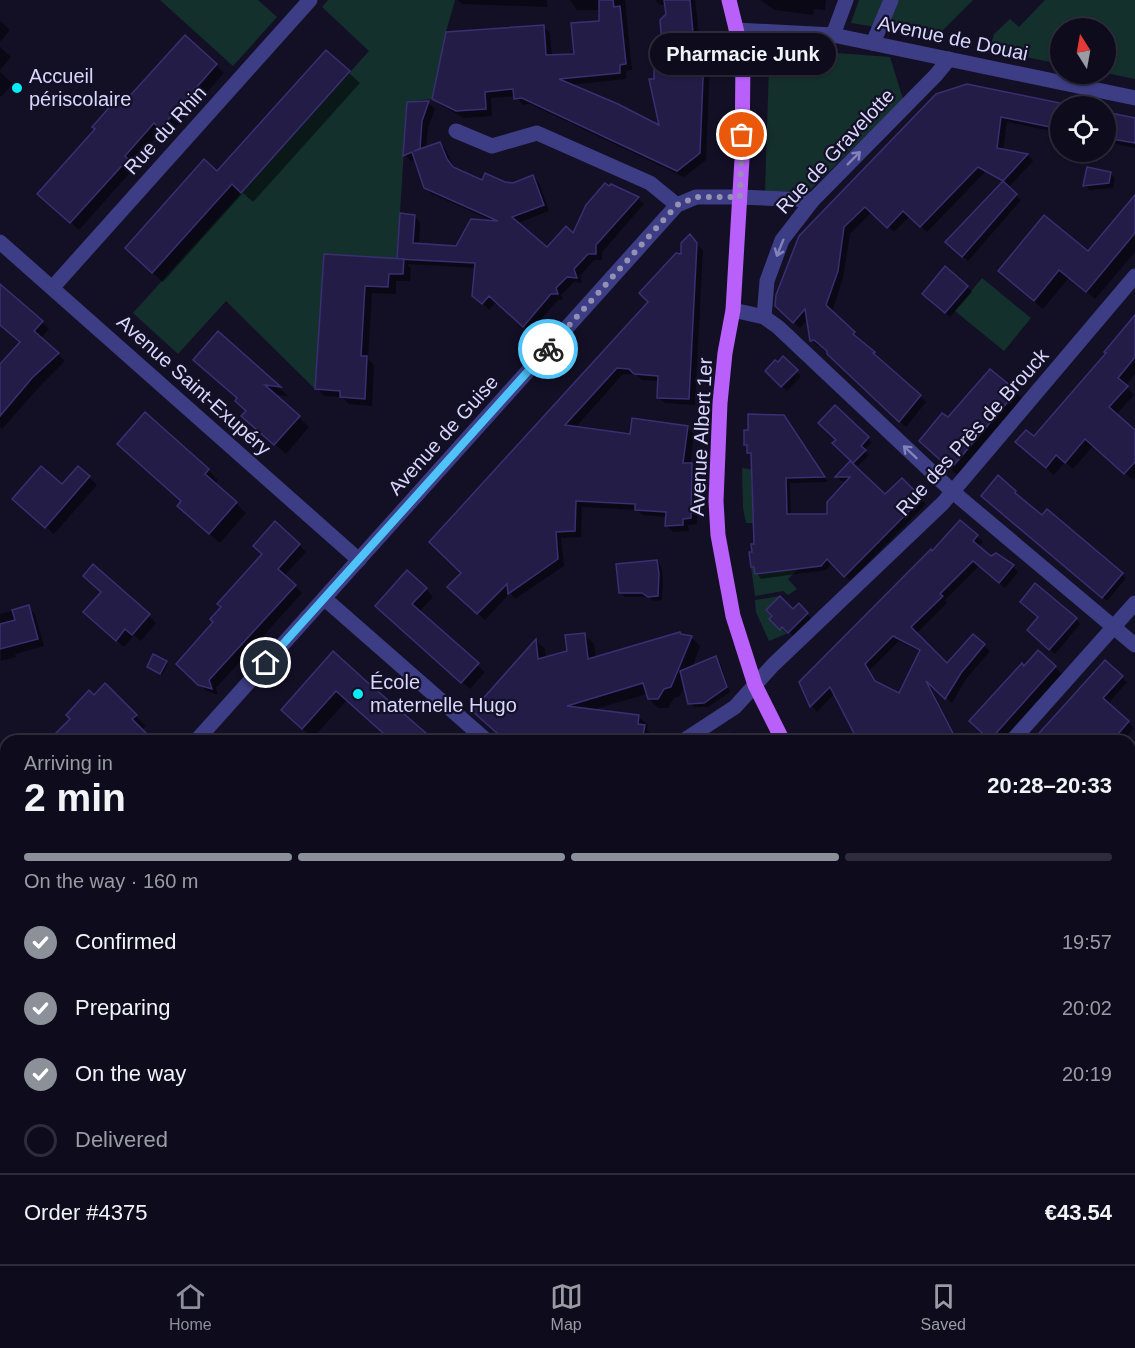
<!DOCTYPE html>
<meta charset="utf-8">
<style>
body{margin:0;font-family:Arial,sans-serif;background:#1c1a29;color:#f1f3f6;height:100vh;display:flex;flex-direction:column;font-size:22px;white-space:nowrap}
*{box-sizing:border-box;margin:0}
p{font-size:20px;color:#9b9ba3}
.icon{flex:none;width:33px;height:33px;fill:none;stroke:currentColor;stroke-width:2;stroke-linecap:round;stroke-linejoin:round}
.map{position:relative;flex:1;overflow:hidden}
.panel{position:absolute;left:0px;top:735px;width:1136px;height:530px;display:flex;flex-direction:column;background:#0e0c1c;border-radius:18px 18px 0 0;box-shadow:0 2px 4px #0004,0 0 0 2px #2e2c3b}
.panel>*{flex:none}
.needle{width:39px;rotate:349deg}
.fabs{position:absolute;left:1050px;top:18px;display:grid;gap:12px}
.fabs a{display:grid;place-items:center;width:66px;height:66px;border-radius:50%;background:#0e0c1c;box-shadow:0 2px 4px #0004,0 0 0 2px #2e2c3b;font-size:30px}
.pin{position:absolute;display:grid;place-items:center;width:51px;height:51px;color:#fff;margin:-26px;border:3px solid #fff;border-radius:50%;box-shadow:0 2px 6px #0007}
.courier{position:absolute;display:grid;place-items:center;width:60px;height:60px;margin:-30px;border:4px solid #4fc3f7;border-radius:50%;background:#fff;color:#222;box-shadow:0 2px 8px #0007}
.bubble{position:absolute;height:42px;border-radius:21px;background:#0e0c1c;box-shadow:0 2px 4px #0004,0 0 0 2px #2e2c3b;font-size:20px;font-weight:800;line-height:42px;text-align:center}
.headline em{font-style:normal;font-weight:800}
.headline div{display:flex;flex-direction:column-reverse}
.headline{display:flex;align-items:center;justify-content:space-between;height:102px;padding:0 24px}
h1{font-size:39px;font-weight:800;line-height:45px}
.bar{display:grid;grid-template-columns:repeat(4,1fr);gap:9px 6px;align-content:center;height:72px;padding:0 24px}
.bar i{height:8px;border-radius:4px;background:#2e2c3b}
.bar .selected{background:#8c9099}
.bar p{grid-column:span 4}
.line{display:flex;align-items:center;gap:15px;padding:0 24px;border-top:2px solid #2e2c3b}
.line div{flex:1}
ol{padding:0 24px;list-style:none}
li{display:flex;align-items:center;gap:18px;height:66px}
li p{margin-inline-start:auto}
li .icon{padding:6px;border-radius:50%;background:#8c9099;color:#fff;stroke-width:4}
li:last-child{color:#9b9ba3}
li i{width:33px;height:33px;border:3px solid #2e2c3b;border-radius:50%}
.dock{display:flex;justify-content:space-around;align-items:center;height:84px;border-top:2px solid #2e2c3b;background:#0e0c1c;font-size:16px;color:#9b9ba3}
.dock a{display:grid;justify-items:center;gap:3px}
.dock .selected{color:#8c9099}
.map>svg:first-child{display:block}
</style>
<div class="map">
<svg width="1135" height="1264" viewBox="0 0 1135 1264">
<rect width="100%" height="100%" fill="#131026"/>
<g fill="#13302d">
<polygon points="160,0 258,0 277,17 233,66"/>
<polygon points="328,0 455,0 446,32 432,99 407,102 397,259 324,254 315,389 226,301 178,354 133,313 369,51 322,7"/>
<polygon points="859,0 973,0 936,37 851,23"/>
<polygon points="1045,0 1135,0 1135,79 1106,73 1106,28 1060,28 1060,64 997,51 992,41 994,34 1010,19 1019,27"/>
<polygon points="783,49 890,57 903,99 809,191 765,191 769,65 775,52"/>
<polygon points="982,278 1031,318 1004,351 955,311"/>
<polygon points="742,468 754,470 754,478 751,478 752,491 755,491 756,505 752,505 753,518 756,518 756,523 746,523 743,508"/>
<polygon points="807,560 788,579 797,589 788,595 783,591 755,596 751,567 754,567 755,574 787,570"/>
<polygon points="780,596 766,610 780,629 782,627 788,633 769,641 756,612 755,600"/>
<polygon points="1130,1232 1135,1232 1135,1264 1110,1264 1107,1259 1130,1258"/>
</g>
<g fill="#0007" fill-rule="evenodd">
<polygon points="458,0 547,0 547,7 462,4"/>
<polygon points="570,0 625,0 632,70 626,71 626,79 569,85 662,128 655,81 663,45 676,5 660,5 655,0 695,0 699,34 702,33 709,40 710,61 706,160 684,177 530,104 523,105 516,96 491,98 492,116 464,118 441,105 434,98 544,27 550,33 552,56 576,56 601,22 600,10 577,10"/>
<polygon points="760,0 826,0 825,10 814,9 813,15 775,10"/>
<polygon points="0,21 10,30 0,42"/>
<polygon points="185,37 224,73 169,135 162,130 132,164 135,167 79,230 47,201 127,102"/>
<polygon points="0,47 11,57 0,70"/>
<polygon points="326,52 360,83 253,202 243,193 163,282 137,258"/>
<polygon points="0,72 13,84 1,97 0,96"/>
<polygon points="967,85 1072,106 1060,106 1060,133 1007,122 1003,151 1028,155 1033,161 1008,188 1021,200 968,261 952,247 1004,183 985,172 927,232 910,216 894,232 872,212 850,234 843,278 832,312 860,339 859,340 879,360 926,402 906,427 822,346 818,346 812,340 808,319 800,328 776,305 777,295"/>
<polygon points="408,103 429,103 435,109 428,128 426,148 440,143 446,150 455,170 483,182 513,184 533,177 539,183 549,211 518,223 547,249 638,198 644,204 602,252 602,260 594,260 580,276 582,283 574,282 561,295 563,300 558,300 530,332 497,301 489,310 481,302 476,268 407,264 411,268 410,281 396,281 396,294 372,293 368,359 374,365 372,406 349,404 342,397 324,396 317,388 325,255 401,260 414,216 420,222 419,245 457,248 495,222 432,194 425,187 416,159 411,161 405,155"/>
<polygon points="1106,113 1135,119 1135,148 1106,142"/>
<polygon points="1110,173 1115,178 1113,188 1090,190 1085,186"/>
<polygon points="1135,197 1135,252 1095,299 1069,278 1043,309 1008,280 1088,253"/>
<polygon points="696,243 703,251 695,405 665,403 658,397 659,381 642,380 637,375 623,374 575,428 631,436 687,427 694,434 690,465 698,471 697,524 688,525 689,531 673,532 667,526 667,517 643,515 637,510 582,507 581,537 561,538 564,566 515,599 510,593 485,620 455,593 463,573 431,542 650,302 683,256"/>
<polygon points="0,285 49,329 40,339 65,361 40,386 2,429 0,427 0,367 22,342 0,324"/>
<polygon points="967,287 972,292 950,317 929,298"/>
<polygon points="1135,318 1135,374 1125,386 1134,395 1116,415 1135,432 1135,478 1133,480 1093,446 1073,469 1065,462 1054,475 1025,450 1108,353"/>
<polygon points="218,333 288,396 274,395 309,427 286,454 254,426 247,411 238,399 205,371"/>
<polygon points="783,359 801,376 787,391 767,371"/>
<polygon points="1016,392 1023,400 962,473 956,474 929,448 948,419"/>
<polygon points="835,407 872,442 864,451 869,455 858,466 834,443 838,440"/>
<polygon points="788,422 828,482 790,483 791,516 828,515 848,481 841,481 837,477 850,463 886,496 902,480 926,504 850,581 832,563 826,570 761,579 752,566 755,545 752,456 745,444"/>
<polygon points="208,470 218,480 215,484 246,513 220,543 189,516 182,501"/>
<polygon points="89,477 97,485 54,534 22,507"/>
<polygon points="1015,492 1019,496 1018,498 1126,578 1107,601 987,500"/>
<path d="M977,536L983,542L978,547L990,558L1013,566L1018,572L1005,588L979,566L945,600L947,603L916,634L948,665L973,636L990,651L966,679L952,703L928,682L958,741H859L835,693L817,712L812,706L801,682ZM899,641L921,652L899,695L878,684L870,670Z"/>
<polygon points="299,545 306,552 284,576 302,593 216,688 218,695 207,691 185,671 222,607"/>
<polygon points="656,561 661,566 663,579 662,600 654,601 648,597 625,597 620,593"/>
<polygon points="426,589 433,597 419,612 485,672 470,689 385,613"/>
<polygon points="799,606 812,619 794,637 788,631 786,633 771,619 793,611"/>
<polygon points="28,607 35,614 44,646 15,654 16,657 1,661 0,614"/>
<polygon points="148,615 156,623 141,641 134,635 124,647 93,620"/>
<polygon points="1076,619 1080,624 1055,654 1034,635"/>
<polygon points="585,635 594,644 596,659 691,637 700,646 692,668 716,658 720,662 730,692 708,707 694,707 690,703 685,685 680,696 674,698 668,708 658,708 649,699 647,694 592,710 638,716 648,725 647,730 653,736 653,741 507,741 536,641 545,649 546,659 568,653"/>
<polygon points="1038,652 1062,674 1001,741 993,741 971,721"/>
<polygon points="333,653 432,741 393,741 347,700 313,738 293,721"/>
<polygon points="166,662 168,664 162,675 151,669"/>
<polygon points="1121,677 1127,682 1108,704 1134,728 1123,741 1034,741"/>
<polygon points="105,685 146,726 141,730 152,741 50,741"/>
<polygon points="733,732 746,736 751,741 721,741"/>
<polygon points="6,786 6,801 0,795 0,792"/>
<polygon points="6,821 6,847 0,841 0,827"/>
<polygon points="6,855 6,899 0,905 0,862"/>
<polygon points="1130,868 1135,873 1135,911 1130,906"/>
<polygon points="1130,957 1135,963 1135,1024 1130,1018"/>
<polygon points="0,998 6,1000 6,1038 0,1043"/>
<polygon points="1130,1146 1135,1146 1135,1166 1130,1171"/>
<polygon points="1135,1170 1135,1177 1131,1181 1130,1176"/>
<polygon points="0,1182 6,1188 6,1209 0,1215"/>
<polygon points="0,1215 6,1219 6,1258 52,1258 49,1264 2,1264 6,1259 0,1253"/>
<polygon points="107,1258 147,1258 143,1264 104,1264"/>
<polygon points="754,1258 938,1258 941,1264 731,1263"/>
<polygon points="1101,1258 1106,1258 1112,1264 1090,1264"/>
</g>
<g fill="#231c47" stroke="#392f72" stroke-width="1.5" fill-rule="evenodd">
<polygon points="599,0 613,0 614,7 620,6 626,64 620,65 620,73 559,79 618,104 659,125 649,79 654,79 654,50 662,44 660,20 666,14 664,0 690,0 693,33 702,32 704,53 700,153 677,171 522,98 514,99 513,89 485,92 486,109 456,111 432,99 446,32 544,25 546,55 574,54 571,23 599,21"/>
<polygon points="185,35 217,64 160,129 154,123 125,156 128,159 70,223 37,194 95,129 92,127 121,94 127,99"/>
<polygon points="326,50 350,71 241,193 232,184 152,273 125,248 204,159 217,171"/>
<polygon points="967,84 1060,103 1060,129 1001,117 997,148 1028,154 1003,181 978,167 920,227 903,211 887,228 865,207 844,227 838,271 826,305 855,332 853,334 875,352 873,353 921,395 899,422 827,354 827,351 814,340 810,341 805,309 793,323 775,306 776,295 799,236 936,94"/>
<polygon points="429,101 422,121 420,149 414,151 440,142 447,159 453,167 482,180 485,173 505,182 513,183 533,175 544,205 512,217 547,247 566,226 573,233 586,205 605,183 609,186 611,184 639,197 596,245 596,254 588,254 574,269 577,278 567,277 556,288 558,294 551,294 523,327 489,296 482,304 472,296 475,263 397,259 400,213 415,215 413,243 456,246 471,219 498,221 424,188 412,152 403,156 407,102"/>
<polygon points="1106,112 1135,118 1135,143 1106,138"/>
<polygon points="1087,167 1111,172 1109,183 1083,186"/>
<polygon points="1003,181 1017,194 962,257 945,242"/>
<polygon points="1135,195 1135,233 1086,292 1059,270 1034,301 998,271 1044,215 1088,251"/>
<polygon points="690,234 697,243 689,399 657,398 658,376 634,374 629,369 617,368 565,425 630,434 632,418 688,426 683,463 692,463 691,518 683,519 683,525 665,526 666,512 635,510 635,504 576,501 575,531 556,532 558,559 508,594 507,584 477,614 447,587 461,573 429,542 648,302 639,293 676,253 681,254 681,243"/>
<polygon points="324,254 404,259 403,274 389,274 388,287 365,286 361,356 367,356 365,399 340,397 340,391 315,389"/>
<polygon points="945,266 968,286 945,313 922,294"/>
<polygon points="0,284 43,321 34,331 59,353 32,378 0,416 0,364 20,342 0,325"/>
<polygon points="1135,315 1135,357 1118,378 1128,386 1109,407 1135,430 1135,462 1124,474 1085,439 1065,463 1056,455 1046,468 1015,442 1026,430 1034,436 1106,353 1104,352"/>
<polygon points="218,331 281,387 265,385 300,416 274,445 241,416 246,411 235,401 237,398 193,360"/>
<polygon points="783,356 798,370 781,387 765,371 775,360 778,362"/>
<polygon points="990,369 1017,391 954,465 947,466 919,441 942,413 948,417"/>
<polygon points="835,405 869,437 861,446 866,450 853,463 832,443 836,440 818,423"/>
<polygon points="145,412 209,469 205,474 237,502 209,534 177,506 181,501 117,444"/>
<polygon points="748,414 784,415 825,477 786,478 787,514 827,514 827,502 850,477 835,477 850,461 885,494 902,478 922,498 844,577 827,559 821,566 755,574 754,567 751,567 749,552 752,552 751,544 754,544 751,453 747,453 747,445 744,445 744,430 748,430"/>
<polygon points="41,466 62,484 78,466 90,476 45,528 12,499"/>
<polygon points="998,475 1016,491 1015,493 1042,515 1047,509 1123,573 1102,598 981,496"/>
<path d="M960,520L978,535L973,541L991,556L996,553L1014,565L999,583L973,561L940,594L943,596L911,627L947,663L973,634L985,644L961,673L945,699L926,681L957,741H858L830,687L810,707L799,682L931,549L932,551ZM893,636L920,650L899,693L875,681L865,664Z"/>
<polygon points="275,521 300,544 278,569 296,585 209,680 212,689 198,685 176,664 213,622 210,619 221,607 217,604 262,554 253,546"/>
<polygon points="657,560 659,574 658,596 648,597 642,593 619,593 616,564"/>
<polygon points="93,564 150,614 132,635 125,629 116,641 83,612 101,592 83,576"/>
<polygon points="407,570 427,588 412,604 479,663 461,683 375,606"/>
<polygon points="1035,583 1077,618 1049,650 1027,630 1038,617 1020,602"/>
<polygon points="780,596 793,609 799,603 808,613 788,633 782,627 780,630 769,619 772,616 766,610"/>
<polygon points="29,605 38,639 0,649 0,624 15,620 12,610"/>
<polygon points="680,632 681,634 692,636 671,687 664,689 658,699 648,699 643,683 567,706 639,715 638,724 645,725 642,741 506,741 472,711 536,639 538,659 567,651 565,635 585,633 588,659"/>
<polygon points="1038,650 1056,666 990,740 969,721 1022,663 1024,666"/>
<polygon points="333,651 366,681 435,741 392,741 336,691 302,729 281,710"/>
<polygon points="153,654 167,661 160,674 147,667"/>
<polygon points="716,656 727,687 704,703 688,704 680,671"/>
<polygon points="1105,660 1123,676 1103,698 1129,721 1112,741 1032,741"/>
<polygon points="105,683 137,715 132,719 154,741 48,741 70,719 66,715 89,690 94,695"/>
</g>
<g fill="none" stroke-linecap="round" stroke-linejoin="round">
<g stroke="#3c3d84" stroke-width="15">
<polyline points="736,30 833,35 1135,98"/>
<polyline points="833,35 846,0"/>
<polyline points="873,43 891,0"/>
<polyline points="456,131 492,146 537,133 650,183 677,205"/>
<polyline points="740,197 813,200"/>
<polyline points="0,242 359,560"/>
<polyline points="53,287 310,0"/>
<polyline points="733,310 764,317 778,327 953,492 1135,645"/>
<polyline points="764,317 767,281 782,240 813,200 936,75 949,59"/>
<polyline points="325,599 487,741"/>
<polyline points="683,741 735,707 773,665 943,503 1135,276"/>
<polyline points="1012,741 1135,603"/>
<polyline points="0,975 6,978"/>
<polyline points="1130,1099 1135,1094"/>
<polyline points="0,1144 5,1139"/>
<polyline points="701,1258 706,1264"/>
<polyline points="499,1263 511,1258"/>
<polyline points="72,1264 75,1258"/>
<polyline points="441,1264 445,1258"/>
<polyline points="964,1264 969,1258"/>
</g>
<g stroke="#3c3d84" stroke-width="15">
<polyline points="196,741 677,205 696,197 740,197"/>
<polyline points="0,944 6,938"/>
<polyline points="1130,1209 1135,1209"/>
</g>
<g stroke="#b960fb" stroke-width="15">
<polyline points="729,0 743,57 742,159 733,310 725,353 720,403 716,501 718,535 733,616 755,685 783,741"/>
<polyline points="1044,1258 1047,1264"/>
</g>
</g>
<defs><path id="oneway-shaft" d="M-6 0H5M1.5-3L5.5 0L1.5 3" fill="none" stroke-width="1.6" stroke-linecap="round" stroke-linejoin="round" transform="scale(1.5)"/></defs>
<g stroke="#8382bb">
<use href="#oneway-shaft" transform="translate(854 158) rotate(-45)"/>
<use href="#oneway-shaft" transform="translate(780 248) rotate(112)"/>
<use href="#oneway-shaft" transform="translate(910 452) rotate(-137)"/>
</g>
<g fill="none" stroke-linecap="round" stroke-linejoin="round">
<polyline stroke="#9491b2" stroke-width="6" stroke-dasharray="0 10.8" points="548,349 677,205 696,197 740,197 742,135"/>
<polyline stroke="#4fc3f7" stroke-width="8" points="266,663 548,349"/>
</g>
<g fill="#08ecf8" stroke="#131026" stroke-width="2">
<circle cx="17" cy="88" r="6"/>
<circle cx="358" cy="694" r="6"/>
</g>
<g text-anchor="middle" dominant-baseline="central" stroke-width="4.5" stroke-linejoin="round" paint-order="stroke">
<g font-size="20" fill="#d9d6fe" stroke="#131026">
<text transform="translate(953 38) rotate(12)">Avenue de Douai</text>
<text transform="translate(165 130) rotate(-48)">Rue du Rhin</text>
<text transform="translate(835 151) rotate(-47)">Rue de Gravelotte</text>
<text transform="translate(194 385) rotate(42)">Avenue Saint-Exupéry</text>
<text transform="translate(972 432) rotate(-48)">Rue des Près de Brouck</text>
<text transform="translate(443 435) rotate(-48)">Avenue de Guise</text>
<text transform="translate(701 437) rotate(-87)">Avenue Albert 1er</text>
</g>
<g font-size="20" fill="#d9d6fe" stroke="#131026" text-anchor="start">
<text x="29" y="76">Accueil<tspan x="29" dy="23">périscolaire</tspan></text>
<text x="370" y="682">École<tspan x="370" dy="23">maternelle Hugo</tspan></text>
</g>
</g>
</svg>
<div class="fabs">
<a><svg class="needle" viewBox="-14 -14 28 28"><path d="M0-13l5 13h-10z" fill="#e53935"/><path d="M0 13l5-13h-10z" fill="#9b9ba3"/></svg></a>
<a><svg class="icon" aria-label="locate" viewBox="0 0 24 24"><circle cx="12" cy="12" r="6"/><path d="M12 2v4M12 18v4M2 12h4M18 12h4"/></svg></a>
</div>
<div class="pin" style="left:742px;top:135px;background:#ea580c"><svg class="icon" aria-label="bag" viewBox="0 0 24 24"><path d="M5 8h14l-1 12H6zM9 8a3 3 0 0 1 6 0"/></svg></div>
<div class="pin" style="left:266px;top:663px;background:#1f2937"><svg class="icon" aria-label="home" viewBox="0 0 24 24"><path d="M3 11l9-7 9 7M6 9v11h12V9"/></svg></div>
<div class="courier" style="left:548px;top:349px"><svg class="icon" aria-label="bike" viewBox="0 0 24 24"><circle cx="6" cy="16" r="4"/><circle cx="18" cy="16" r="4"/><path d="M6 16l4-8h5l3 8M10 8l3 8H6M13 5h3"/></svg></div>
<div class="bubble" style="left:650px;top:33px;width:186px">Pharmacie Junk</div>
<section class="panel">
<div class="headline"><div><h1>2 min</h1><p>Arriving in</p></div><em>20:28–20:33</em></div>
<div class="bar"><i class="selected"></i><i class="selected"></i><i class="selected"></i><i></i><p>On the way · 160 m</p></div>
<ol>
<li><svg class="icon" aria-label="check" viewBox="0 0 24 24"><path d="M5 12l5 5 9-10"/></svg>Confirmed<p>19:57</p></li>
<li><svg class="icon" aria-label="check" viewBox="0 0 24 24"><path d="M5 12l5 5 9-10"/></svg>Preparing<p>20:02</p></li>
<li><svg class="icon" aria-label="check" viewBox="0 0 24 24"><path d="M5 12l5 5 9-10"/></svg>On the way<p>20:19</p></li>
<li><i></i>Delivered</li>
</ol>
<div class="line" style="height:78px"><div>Order #4375</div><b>€43.54</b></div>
</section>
</div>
<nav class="dock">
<a class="selected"><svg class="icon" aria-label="home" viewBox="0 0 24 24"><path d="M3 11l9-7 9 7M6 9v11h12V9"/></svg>Home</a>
<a><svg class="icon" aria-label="map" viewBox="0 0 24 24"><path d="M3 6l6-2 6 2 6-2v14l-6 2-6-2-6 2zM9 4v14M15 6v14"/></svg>Map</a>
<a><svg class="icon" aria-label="saved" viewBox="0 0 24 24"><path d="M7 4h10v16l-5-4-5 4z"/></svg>Saved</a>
</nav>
